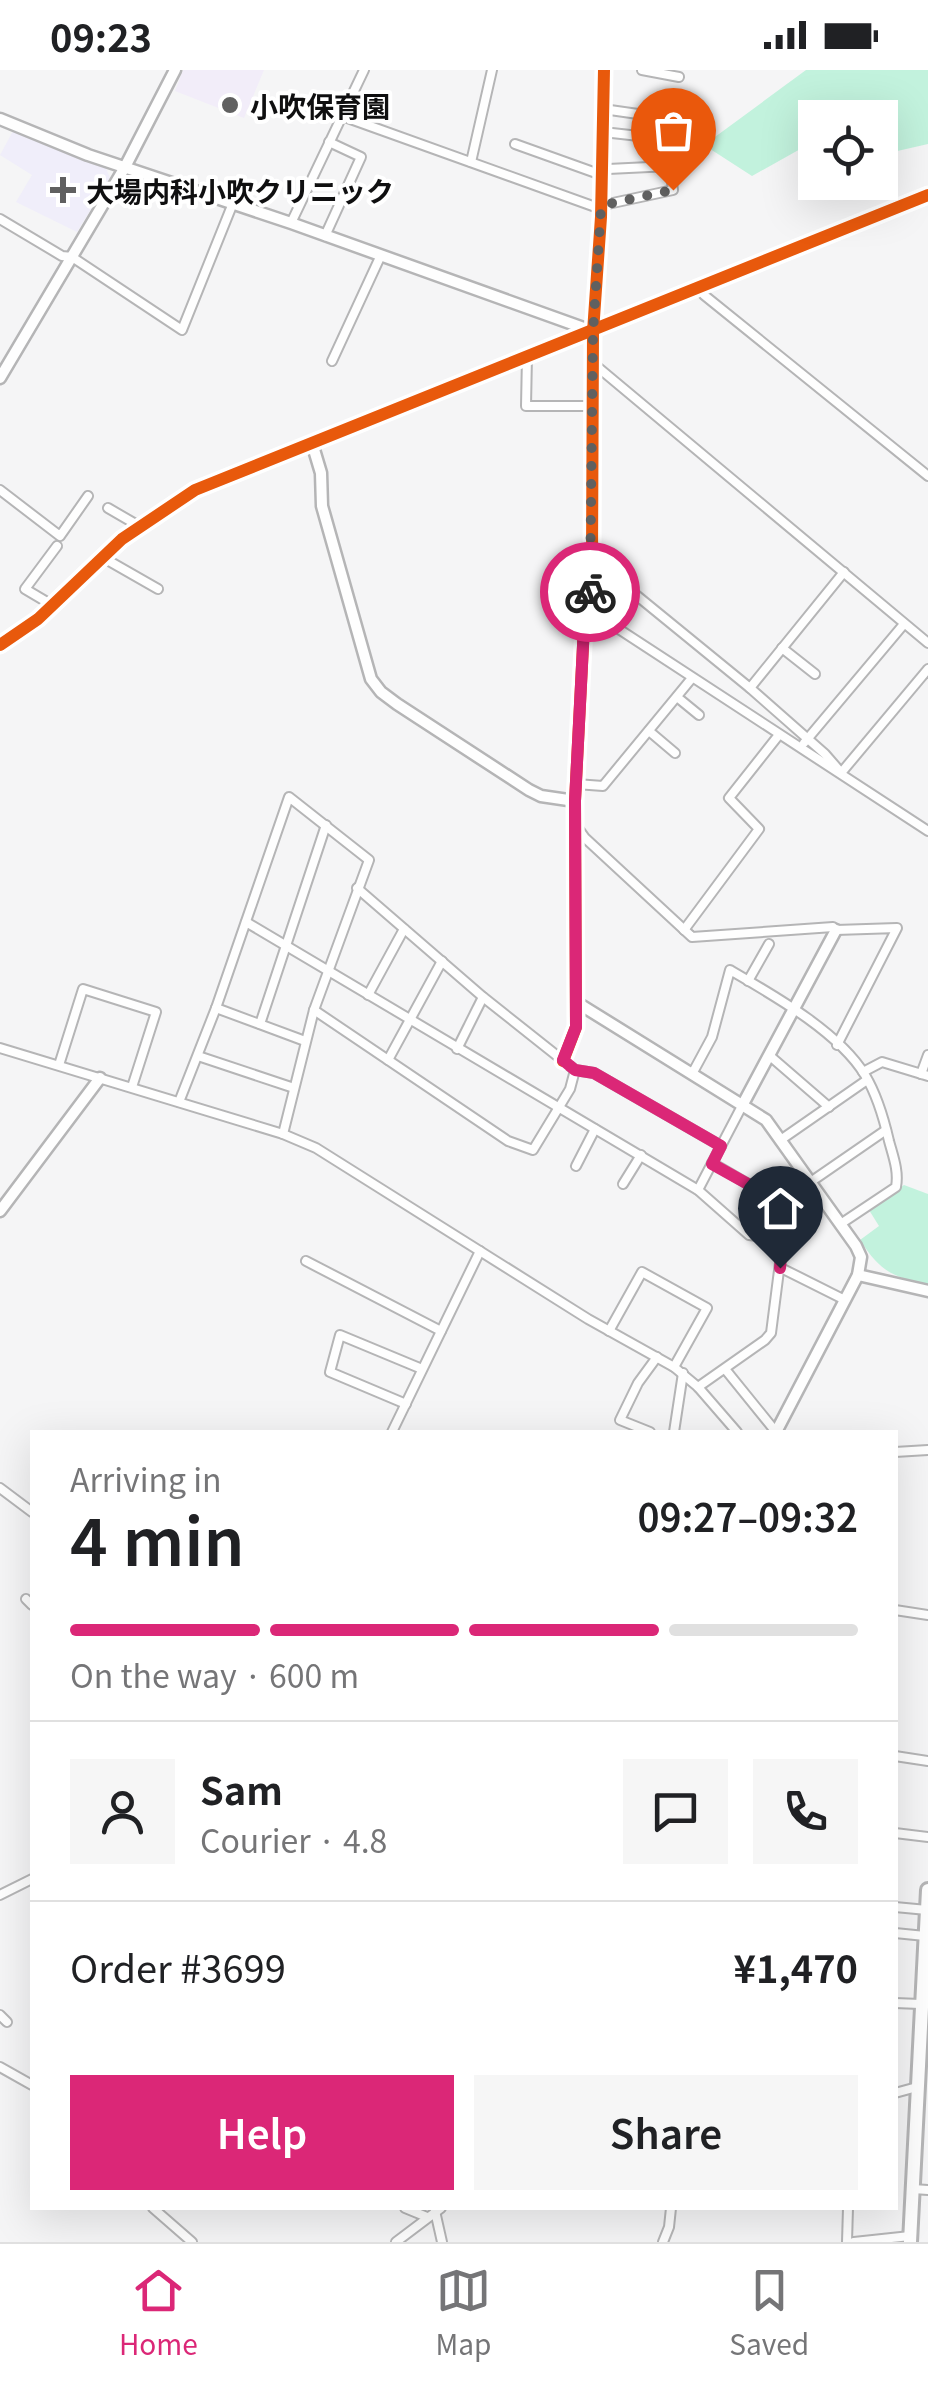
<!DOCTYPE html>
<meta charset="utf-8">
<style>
body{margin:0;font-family:Georgia,"Noto Sans JP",serif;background:#f6f6f6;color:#202124;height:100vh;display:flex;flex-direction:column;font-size:38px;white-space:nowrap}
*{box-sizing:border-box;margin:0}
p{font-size:32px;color:#757577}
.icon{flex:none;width:55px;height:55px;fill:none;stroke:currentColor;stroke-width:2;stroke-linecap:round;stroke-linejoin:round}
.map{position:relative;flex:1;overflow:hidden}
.side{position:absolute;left:30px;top:1360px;width:868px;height:780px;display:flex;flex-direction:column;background:#fff;border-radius:0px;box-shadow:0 10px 40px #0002}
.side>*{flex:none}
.buttons{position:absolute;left:798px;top:30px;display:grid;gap:20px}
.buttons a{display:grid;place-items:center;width:100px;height:100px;border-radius:0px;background:#fff;box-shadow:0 10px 40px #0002;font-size:50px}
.pin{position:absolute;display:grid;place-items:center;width:85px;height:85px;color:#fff;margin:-102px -42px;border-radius:50% 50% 50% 0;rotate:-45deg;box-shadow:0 0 10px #0007}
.pin .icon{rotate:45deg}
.courier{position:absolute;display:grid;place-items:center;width:100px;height:100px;margin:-50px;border:8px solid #db2777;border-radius:50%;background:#fff;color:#222;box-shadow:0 2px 12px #0007}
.summary em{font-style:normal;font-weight:600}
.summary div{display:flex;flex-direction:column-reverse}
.summary{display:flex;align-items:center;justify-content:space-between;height:170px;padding:0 40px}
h1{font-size:65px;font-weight:600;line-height:75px}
.bar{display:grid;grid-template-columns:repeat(4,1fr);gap:15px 10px;align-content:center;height:120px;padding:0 40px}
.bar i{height:12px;border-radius:8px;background:#e0e0e0}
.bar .current{background:#db2777}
.bar p{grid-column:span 4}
.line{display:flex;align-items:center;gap:25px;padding:0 40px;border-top:2px solid #e0e0e0}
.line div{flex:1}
.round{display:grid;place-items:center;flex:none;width:105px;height:105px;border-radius:0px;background:#f6f6f6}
.action{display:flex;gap:20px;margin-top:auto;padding:20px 40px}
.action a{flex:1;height:115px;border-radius:0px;background:#db2777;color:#fff;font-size:40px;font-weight:600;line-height:115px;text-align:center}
.action a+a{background:#f6f6f6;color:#202124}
.status{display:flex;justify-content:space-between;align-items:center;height:70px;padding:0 50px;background:#fff;direction:ltr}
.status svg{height:28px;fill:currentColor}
.tabs{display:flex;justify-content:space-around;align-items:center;height:140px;border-top:2px solid #e0e0e0;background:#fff;font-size:28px;color:#757577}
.tabs a{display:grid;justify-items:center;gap:5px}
.tabs .current{color:#db2777}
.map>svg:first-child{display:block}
</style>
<div class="status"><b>09:23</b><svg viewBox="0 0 49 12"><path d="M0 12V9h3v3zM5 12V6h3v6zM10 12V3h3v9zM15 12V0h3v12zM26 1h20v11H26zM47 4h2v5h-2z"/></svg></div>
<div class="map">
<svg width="928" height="2172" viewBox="0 0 928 2172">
<rect width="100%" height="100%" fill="#f5f5f6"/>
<polygon fill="#f2edf9" points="183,0 264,0 244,48 175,21"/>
<polygon fill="#f0eefa" points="13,61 86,92 90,90 105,96 110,108 77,162 16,132 32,105 0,85"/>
<g fill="#c2f2dd">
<polygon points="806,0 928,0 928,74 880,85 880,48 815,48 815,80 811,73 752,106 704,75"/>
<path d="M904,1115L928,1124V1215C891,1206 881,1202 860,1170L879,1156L869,1140Z"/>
</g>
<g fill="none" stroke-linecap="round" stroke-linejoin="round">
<g stroke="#b5b5b6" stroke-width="12">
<g id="minor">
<polyline points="642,0 679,7"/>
<polyline points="603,39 666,48"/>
<polyline points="342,46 601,139 608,134 673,120 666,69 603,62"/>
<polyline points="515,74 596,103 608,99 670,96"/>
<polyline points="471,92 492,0"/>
<polyline points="0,149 62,186 72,187 182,260 233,133"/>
<polyline points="291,153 364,0"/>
<polyline points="325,166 361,87 329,72"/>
<polyline points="702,215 704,225 928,406"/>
<polyline points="527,286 526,336 594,336"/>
<polyline points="332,291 381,185"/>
<polyline points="594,294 928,573"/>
<polyline points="0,420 60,466 88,426"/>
<polyline points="108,438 139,456"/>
<polyline points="102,487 158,519"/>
<polyline points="592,489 750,618 825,684 838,699"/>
<polyline points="52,535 25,519 57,476"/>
<polyline points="585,537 928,761"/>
<polyline points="782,578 815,604"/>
<polyline points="750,618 844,502"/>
<polyline points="677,627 699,645"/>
<polyline points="649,661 675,683"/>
<polyline points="804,673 904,554"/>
<polyline points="841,703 928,599"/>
<polyline points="576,714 603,716 692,608"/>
<polyline points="575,754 585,768 692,867 833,857 836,860 897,858 837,975"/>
<polyline points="357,818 483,927 575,1000 594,1003 721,1076"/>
<polyline points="246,852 698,1120 749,1165 779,1169"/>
<polyline points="684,860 759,759 729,728 778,666"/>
<polyline points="748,911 769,874"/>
<polyline points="368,925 404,859"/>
<polyline points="216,938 305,971"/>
<polyline points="314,940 508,1071 533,1080 570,1019 575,1000"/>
<polyline points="260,954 326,755"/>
<polyline points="0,978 283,1064 316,1078 588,1249 674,1297 698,1317 737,1362"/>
<polyline points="457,979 483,927"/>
<polyline points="198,986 294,1018"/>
<polyline points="770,986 829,1037"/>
<polyline points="388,990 442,891"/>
<polyline points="59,995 83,919 156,942 132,1017"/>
<polyline points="863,1002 882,992 928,1006"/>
<path d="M692,1004L712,967L730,900C773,925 839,962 865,1005C877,1025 884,1049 889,1071C893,1086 899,1101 896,1117L842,1153"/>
<polyline points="921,1004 928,985"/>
<polyline points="179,1032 216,938 289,727 369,790 314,940 283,1064"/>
<polyline points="782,1069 867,1010"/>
<polyline points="576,1096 595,1059"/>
<polyline points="812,1111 886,1060"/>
<polyline points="623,1114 641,1085"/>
<polyline points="698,1120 743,1034"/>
<polyline points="306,1191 441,1261"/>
<polyline points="781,1198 845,1230"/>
<polyline points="609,1261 642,1202 707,1238 674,1297"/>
<polyline points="725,1299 776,1362"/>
<polyline points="698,1317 765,1270 771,1263 782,1177 755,1118 712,1093"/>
<polyline points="406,1334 330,1302 340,1265 422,1299"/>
<polyline points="392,1362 480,1181"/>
<polyline points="650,1362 620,1350 638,1313 657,1287"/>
<polyline points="674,1362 683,1303"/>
<polyline points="895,1382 928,1380"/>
<polyline points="0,1418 32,1442"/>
<polyline points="26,1529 32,1535"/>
<polyline points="895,1540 928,1545"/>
<polyline points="895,1686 928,1691"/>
<polyline points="895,1763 928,1767"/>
<polyline points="0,1825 32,1809"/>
<polyline points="895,1837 927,1840"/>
<polyline points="895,1863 925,1866"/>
<polyline points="895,1933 920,1934"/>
<polyline points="0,1945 7,1952"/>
<polyline points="0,1997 32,2015"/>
<polyline points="895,2023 917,2017"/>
<polyline points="913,2119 928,2120"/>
<polyline points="153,2138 192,2172"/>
<polyline points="405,2138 427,2147"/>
<polyline points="435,2141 442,2172"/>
<polyline points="396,2172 441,2138"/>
<polyline points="663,2172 669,2157 671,2138"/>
<polyline points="847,2172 848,2138"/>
<polyline points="854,2172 910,2166"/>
</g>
</g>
<g stroke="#b5b5b6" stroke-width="15">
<g id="tertiary">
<polyline points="0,49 88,85 291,153 592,261"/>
<polyline points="0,308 125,97 175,0"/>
<polyline points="312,373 321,403 322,436 371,609 381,622 397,634 529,720 541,726 575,731"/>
<polyline points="0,575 38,549 122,469 195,420 928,125"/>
<polyline points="576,932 766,1050 856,1176 861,1187 858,1205 776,1362"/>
<polyline points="563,991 576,957 575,731 585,537 590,522 592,489 593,262 601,147 604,0"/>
<polyline points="743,1034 836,860"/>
<polyline points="0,1141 100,1008"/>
<polyline points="858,1205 928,1221"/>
</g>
</g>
<g stroke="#b5b5b6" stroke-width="18">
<polyline id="primary" points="910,2172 928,1820"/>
</g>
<use href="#minor" stroke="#fefefe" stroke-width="8"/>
<use href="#tertiary" stroke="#fefefe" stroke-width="10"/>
<use href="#primary" stroke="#fefefe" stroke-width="12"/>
<g stroke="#fff" stroke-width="19">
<g id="cycleway">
<polyline points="0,575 38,549 122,469 195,420 928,125"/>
<polyline points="563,991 576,957 575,731 585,537 590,522 592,489 593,262 601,147 604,0"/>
</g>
</g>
<use href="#cycleway" stroke="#e8590c" stroke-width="12"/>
</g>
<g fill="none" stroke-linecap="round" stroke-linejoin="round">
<polyline stroke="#606060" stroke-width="10" stroke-dasharray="0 18" points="590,522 593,262 601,139 608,134 673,120"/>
<polyline stroke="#db2777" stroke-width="12" points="590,522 585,537 575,731 576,957 563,990 575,1000 594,1003 721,1076 712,1094 755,1118 782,1177 780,1198"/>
</g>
<g fill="#606060" stroke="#fff" stroke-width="4">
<circle cx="230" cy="35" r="10"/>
<path d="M58 105h10v10h10v10h-10v10h-10v-10h-10v-10h10z"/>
</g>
<g text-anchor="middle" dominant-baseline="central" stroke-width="8" stroke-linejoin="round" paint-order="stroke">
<g font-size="28" font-weight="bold" fill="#0f0f10" stroke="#fff" text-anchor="start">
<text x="250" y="35">小吹保育園</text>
<text x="86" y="120">大場内科小吹クリニック</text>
</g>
</g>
</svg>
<div class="buttons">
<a><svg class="icon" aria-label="locate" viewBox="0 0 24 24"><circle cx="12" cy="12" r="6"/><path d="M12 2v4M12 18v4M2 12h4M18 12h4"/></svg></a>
</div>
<div class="pin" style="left:673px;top:120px;background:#ea580c"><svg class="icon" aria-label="bag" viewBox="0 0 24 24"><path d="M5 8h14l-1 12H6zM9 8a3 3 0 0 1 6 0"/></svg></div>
<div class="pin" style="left:780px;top:1198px;background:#1f2937"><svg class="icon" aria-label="home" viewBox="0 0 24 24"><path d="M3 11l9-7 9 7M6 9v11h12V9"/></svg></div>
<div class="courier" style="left:590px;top:522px"><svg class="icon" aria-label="bike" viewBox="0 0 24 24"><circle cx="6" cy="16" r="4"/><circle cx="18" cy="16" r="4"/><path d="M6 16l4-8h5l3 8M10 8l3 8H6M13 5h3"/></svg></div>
<section class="side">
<div class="summary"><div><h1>4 min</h1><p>Arriving in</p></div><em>09:27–09:32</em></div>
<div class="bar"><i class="current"></i><i class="current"></i><i class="current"></i><i></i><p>On the way · 600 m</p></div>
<div class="line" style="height:180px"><a class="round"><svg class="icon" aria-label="person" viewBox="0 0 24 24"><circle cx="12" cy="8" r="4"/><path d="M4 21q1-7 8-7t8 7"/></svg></a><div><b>Sam</b><p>Courier · 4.8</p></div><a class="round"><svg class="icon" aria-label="chat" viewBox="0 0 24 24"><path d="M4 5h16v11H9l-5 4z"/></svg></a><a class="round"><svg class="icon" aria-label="phone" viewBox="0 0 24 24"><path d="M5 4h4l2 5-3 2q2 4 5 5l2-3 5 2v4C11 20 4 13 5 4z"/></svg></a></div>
<div class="line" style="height:130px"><div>Order #3699</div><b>¥1,470</b></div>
<div class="action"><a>Help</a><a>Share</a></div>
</section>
</div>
<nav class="tabs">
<a class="current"><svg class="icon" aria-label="home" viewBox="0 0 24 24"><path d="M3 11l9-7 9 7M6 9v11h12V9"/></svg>Home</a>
<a><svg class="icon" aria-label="map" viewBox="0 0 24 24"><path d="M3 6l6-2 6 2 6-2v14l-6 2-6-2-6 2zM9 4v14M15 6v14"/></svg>Map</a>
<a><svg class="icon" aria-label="saved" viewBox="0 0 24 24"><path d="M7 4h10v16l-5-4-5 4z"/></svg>Saved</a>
</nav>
